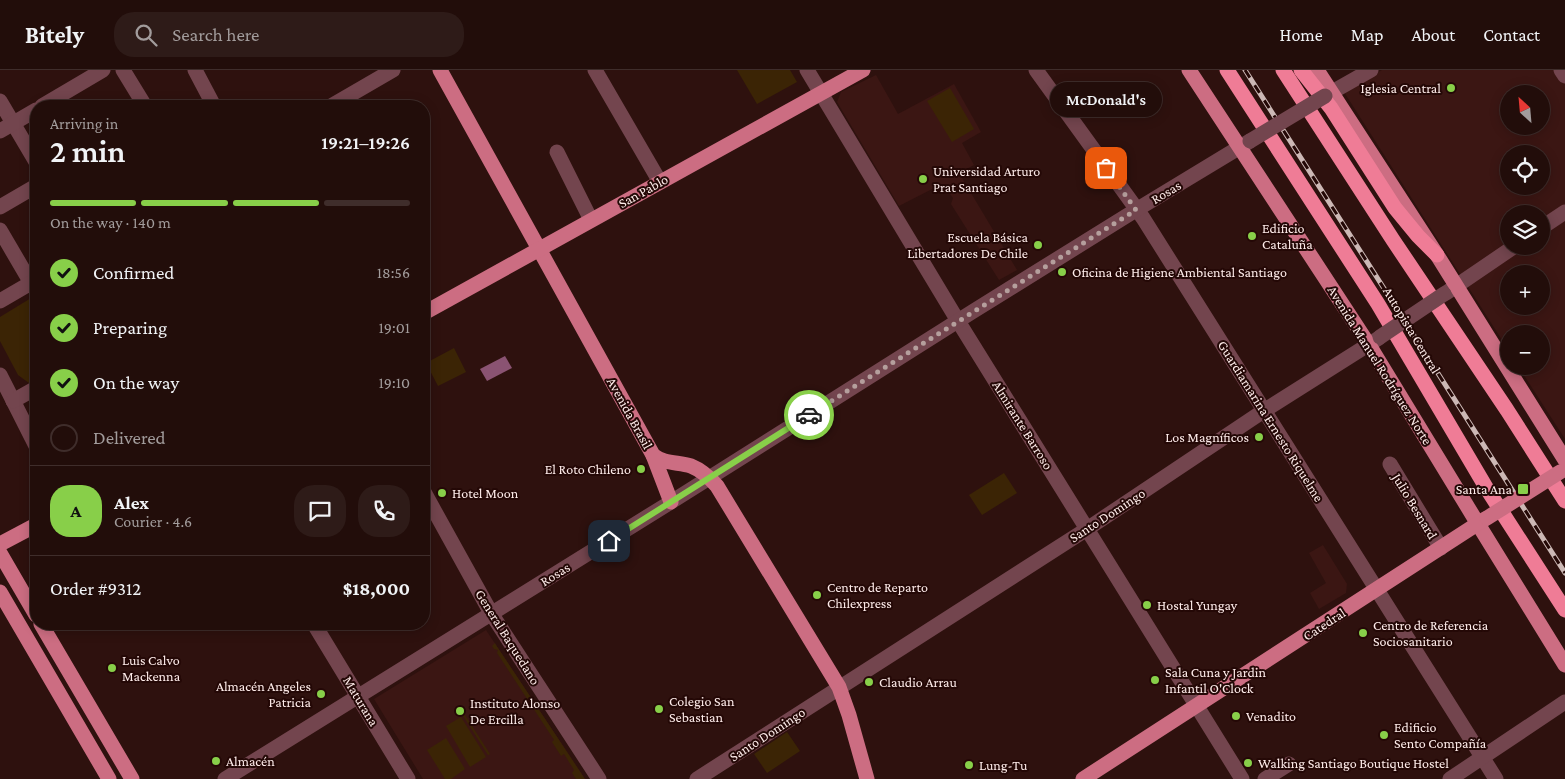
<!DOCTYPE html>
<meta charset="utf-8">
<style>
body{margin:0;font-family:"Crimson Pro",serif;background:#2e1b18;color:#f1f3f6;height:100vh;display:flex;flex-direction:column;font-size:19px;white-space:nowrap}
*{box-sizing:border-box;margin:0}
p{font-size:16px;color:#a29c9c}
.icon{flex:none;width:28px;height:28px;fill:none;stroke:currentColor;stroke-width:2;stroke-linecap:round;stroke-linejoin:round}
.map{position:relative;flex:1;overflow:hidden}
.side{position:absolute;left:30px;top:30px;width:400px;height:530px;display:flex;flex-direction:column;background:#220d0a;border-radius:20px;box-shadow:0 2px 12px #0003,0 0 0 1px #3f2d2b}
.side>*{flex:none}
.needle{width:32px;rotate:334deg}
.fabs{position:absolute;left:1500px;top:15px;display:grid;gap:10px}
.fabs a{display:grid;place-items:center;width:50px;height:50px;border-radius:50%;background:#220d0a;box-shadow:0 2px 12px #0003,0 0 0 1px #3f2d2b;font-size:25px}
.pin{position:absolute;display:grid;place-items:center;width:42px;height:42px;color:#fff;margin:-21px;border-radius:10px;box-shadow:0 2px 8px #0006}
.courier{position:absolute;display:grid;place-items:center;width:50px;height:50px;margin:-25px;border:4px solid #88cf49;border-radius:50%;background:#fff;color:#222;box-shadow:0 1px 6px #0007}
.bubble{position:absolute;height:35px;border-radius:18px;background:#220d0a;box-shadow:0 2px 12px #0003,0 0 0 1px #3f2d2b;font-size:16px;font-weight:600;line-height:35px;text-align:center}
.summary em{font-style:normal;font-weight:600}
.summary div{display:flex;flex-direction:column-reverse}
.summary{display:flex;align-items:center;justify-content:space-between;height:85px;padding:0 20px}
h1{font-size:32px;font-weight:600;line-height:38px}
.bar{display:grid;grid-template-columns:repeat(4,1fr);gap:8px 5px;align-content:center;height:60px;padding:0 20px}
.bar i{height:6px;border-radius:4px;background:#3f2d2b}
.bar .on{background:#88cf49}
.bar p{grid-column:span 4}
.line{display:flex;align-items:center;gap:12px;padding:0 20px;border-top:1px solid #3f2d2b}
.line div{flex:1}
.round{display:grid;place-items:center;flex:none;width:52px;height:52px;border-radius:20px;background:#2e1b18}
ol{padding:0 20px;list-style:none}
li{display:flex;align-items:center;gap:15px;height:55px}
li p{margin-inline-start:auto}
li .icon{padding:5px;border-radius:50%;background:#88cf49;color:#111;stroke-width:4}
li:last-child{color:#a29c9c}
li i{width:28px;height:28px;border:2px solid #3f2d2b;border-radius:50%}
header{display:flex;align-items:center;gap:30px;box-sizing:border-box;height:70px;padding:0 25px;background:#220d0a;border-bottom:1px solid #3f2d2b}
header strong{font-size:24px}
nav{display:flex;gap:28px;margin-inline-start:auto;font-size:18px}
.search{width:350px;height:45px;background:#2e1b18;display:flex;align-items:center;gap:12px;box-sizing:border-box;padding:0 18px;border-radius:20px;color:#a29c9c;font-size:19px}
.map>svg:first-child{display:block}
</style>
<header>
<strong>Bitely</strong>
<div class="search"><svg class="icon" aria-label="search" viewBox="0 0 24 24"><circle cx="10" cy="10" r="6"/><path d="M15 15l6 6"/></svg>Search here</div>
<nav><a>Home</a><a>Map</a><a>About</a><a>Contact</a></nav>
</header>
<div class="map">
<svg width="1565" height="709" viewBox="0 0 1565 709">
<rect width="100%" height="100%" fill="#2e110e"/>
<g fill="#3b1613" fill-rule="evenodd">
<path d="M1382,0H1565V369L1518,296H1541V264H1509V281L1344,22ZM1509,24H1541V56H1509ZM1509,84H1541V116H1509ZM1509,144H1541V176H1509ZM1509,204H1541V236H1509Z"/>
<polygon points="876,5 898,44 954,14 981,62 962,73 974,95 959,103 1017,200 999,210 951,134 953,128 947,120 940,115 899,136 837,32 841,22"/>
<polygon points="1323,475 1347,514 1346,523 1319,539 1310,523 1326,513 1309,483"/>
<polygon points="486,560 585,709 423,709 374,629"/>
</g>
<g fill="#3b2405">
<polygon points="737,0 790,0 797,12 757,34"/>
<polygon points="950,18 974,59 952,72 927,31"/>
<polygon points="36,225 36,309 29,313 18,305 0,271 0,247"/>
<polygon points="454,278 466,302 438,316 426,293"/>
<polygon points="1004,403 1017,423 982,445 969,425"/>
<polygon points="495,573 496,575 585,709 576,709 572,703 574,700 564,684 561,686 552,672 554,670 497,583 498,580 494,579 492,576"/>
<polygon points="463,642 490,684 488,685 462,644"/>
<polygon points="461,647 486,687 470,697 446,656"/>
<polygon points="787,662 800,681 767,703 754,684"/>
<polygon points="446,668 465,699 451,709 445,709 427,680"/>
</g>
<polygon fill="#8a5372" points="505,286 512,298 487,311 480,299"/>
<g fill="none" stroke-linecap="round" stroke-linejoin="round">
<g stroke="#73454e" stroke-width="15">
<polyline points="123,0 145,36"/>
<polyline points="195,0 214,36"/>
<polyline points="595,0 660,112"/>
<polyline points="807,0 958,251 1242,709"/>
<polyline points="1036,0 1143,148 1496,709"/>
<polyline points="1561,0 1565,6"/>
<polyline points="1325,26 1371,0"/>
<polyline points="0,31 36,92"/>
<polyline points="42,36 103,0"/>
<polyline points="331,36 393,0"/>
<polyline points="0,61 36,40"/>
<polyline points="557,82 591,150"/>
<polyline points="0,137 36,116"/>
<polyline points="1541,158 1565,142"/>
<polyline points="0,160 31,213"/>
<polyline points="1446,223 1515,176"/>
<polyline points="0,231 36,210"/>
<polyline points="0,305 36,376"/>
<polyline points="13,331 36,318"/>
<polyline points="1390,394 1441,478"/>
<polyline points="424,422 491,543 599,709"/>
<polyline points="314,554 408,709"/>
<polyline points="225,709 671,432 972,242 1136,140 1250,71"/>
<polyline points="697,709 1087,459 1265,340 1379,268"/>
<polyline points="1265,709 1289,694"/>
<polyline points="1450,709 1565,632"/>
</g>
<g stroke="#cc6d82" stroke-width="15">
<path d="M440,0L653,385C664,394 678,392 691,396C701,400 710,408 717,416L839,617L849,645L867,709"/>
<polyline points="1189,0 1369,275 1478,454 1565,595"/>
<polyline points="1317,0 1437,185 1565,390"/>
<polyline points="424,243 863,0"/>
<polyline points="653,385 671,432"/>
<polyline points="0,474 36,455"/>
<polyline points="0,483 36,545"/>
<polyline points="0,522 109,709"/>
<polyline points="41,554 132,709"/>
<polyline points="1083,709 1485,449"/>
</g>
<g stroke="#ef7c96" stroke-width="15">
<polyline points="1227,0 1378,234 1487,419 1565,540"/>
<polyline points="1283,0 1393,170 1507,340 1565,431"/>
<polyline points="1301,0 1331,38 1395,138 1418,166 1437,185"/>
</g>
<g stroke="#ccb8b5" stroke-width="5">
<polyline id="rail" points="1245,0 1565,503"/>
</g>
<use href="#rail" stroke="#240806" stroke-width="3" stroke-dasharray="9" stroke-linecap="butt"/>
<g stroke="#73454e" stroke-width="15">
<polyline points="1250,71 1325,26"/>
<polyline points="1380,267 1444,224"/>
</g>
<polyline stroke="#cc6d82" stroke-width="15" points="1487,448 1560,402"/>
</g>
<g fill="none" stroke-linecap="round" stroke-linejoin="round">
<polyline stroke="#b59f9d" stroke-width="5" stroke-dasharray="0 9" points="809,345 1136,140 1106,98"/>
<polyline stroke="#88cf49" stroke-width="6" points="609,471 809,345"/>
</g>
<g fill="#88cf49" stroke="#240806" stroke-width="2">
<circle cx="1451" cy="18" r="5"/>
<circle cx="923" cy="109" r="5"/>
<circle cx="1252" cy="166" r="5"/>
<circle cx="1038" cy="175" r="5"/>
<circle cx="1062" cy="202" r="5"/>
<circle cx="1259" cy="367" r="5"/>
<circle cx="641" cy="399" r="5"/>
<rect x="1517" y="413" width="12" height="12" rx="2.5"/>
<circle cx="442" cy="423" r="5"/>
<circle cx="817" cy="525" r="5"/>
<circle cx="1147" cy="535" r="5"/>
<circle cx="1363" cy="563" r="5"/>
<circle cx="112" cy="598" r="5"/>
<circle cx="1155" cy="610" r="5"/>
<circle cx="869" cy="612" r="5"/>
<circle cx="321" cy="624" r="5"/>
<circle cx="659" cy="639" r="5"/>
<circle cx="460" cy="641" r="5"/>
<circle cx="1236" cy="646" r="5"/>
<circle cx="1384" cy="665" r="5"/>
<circle cx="216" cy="691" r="5"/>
<circle cx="1248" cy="693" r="5"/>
<circle cx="969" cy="695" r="5"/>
</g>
<g text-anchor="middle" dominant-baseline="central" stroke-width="4" stroke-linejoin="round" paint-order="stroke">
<g font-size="14" fill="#feecea" stroke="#240806" text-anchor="start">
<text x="1441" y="18" text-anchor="end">Iglesia Central</text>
<text x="933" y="101">Universidad Arturo<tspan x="933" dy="16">Prat Santiago</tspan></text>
<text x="1262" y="158">Edificio<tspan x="1262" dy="16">Cataluña</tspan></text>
<text x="1028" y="167" text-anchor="end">Escuela Básica<tspan x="1028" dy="16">Libertadores De Chile</tspan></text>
<text x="1072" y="202">Oficina de Higiene Ambiental Santiago</text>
<text x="1249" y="367" text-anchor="end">Los Magníficos</text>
<text x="631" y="399" text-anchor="end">El Roto Chileno</text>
<text x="1512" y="419" text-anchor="end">Santa Ana</text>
<text x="452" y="423">Hotel Moon</text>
<text x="827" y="517">Centro de Reparto<tspan x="827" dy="16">Chilexpress</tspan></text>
<text x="1157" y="535">Hostal Yungay</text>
<text x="1373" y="555">Centro de Referencia<tspan x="1373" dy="16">Sociosanitario</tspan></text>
<text x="122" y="590">Luis Calvo<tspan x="122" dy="16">Mackenna</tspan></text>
<text x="1165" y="602">Sala Cuna y Jardin<tspan x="1165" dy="16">Infantil O'Clock</tspan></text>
<text x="879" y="612">Claudio Arrau</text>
<text x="311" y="616" text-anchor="end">Almacén Angeles<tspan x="311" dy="16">Patricia</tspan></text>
<text x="669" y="631">Colegio San<tspan x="669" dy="16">Sebastian</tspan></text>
<text x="470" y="633">Instituto Alonso<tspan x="470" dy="16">De Ercilla</tspan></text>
<text x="1246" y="646">Venadito</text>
<text x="1394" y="657">Edificio<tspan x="1394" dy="16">Sento Compañía</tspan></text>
<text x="226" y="691">Almacén</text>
<text x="1258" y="693">Walking Santiago Boutique Hostel</text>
<text x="979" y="695">Lung-Tu</text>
</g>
<g font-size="14" fill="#feecea" stroke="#240806">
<text transform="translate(643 121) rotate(-29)">San Pablo</text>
<text transform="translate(1166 122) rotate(-31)">Rosas</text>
<text transform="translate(1412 260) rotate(59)">Autopista Central</text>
<text transform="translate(1380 295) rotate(58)">Avenida Manuel Rodríguez Norte</text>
<text transform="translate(630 343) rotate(61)">Avenida Brasil</text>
<text transform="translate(1271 351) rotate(58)">Guardiamarina Ernesto Riquelme</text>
<text transform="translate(1023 355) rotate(58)">Almirante Barroso</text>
<text transform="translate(1415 436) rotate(59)">Julio Besnard</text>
<text transform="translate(1107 445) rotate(-33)">Santo Domingo</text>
<text transform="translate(555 504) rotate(-32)">Rosas</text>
<text transform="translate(1324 554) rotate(-33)">Catedral</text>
<text transform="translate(508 567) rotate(58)">General Baquedano</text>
<text transform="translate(361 631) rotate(59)">Maturana</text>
<text transform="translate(767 664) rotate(-33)">Santo Domingo</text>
</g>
</g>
</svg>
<div class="fabs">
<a><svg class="needle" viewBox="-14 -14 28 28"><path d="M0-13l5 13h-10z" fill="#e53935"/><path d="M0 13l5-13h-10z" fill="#a29c9c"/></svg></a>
<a><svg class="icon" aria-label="locate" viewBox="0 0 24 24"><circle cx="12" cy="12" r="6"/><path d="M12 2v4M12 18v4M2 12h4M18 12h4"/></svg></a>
<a><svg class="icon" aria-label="layers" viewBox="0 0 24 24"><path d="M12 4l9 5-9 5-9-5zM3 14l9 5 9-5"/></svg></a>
<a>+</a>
<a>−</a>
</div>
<div class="pin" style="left:1106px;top:98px;background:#ea580c"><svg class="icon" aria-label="bag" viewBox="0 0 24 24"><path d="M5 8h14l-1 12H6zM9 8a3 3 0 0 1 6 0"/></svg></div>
<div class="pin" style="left:609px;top:471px;background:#1f2937"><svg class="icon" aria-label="home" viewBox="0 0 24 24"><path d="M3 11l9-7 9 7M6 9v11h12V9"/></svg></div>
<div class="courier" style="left:809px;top:345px"><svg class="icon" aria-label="car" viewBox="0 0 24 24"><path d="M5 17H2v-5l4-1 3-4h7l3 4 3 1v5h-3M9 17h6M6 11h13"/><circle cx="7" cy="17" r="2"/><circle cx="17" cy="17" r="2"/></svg></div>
<div class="bubble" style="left:1050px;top:12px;width:112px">McDonald's</div>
<section class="side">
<div class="summary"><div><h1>2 min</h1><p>Arriving in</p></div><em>19:21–19:26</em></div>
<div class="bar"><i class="on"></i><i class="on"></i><i class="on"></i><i></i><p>On the way · 140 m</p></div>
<ol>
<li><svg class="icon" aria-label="check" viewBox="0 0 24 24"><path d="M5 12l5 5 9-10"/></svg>Confirmed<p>18:56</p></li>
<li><svg class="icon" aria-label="check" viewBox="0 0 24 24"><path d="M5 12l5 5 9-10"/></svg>Preparing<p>19:01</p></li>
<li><svg class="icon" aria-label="check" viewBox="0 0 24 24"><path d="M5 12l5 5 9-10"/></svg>On the way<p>19:10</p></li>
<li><i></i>Delivered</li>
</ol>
<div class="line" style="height:90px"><b class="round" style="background:#88cf49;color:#111">A</b><div><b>Alex</b><p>Courier · 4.6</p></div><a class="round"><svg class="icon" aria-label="chat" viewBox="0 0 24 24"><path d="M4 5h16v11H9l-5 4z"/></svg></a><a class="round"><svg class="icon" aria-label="phone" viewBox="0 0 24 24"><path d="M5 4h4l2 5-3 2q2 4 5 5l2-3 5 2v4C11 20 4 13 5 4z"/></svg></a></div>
<div class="line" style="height:65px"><div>Order #9312</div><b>$18,000</b></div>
</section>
</div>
